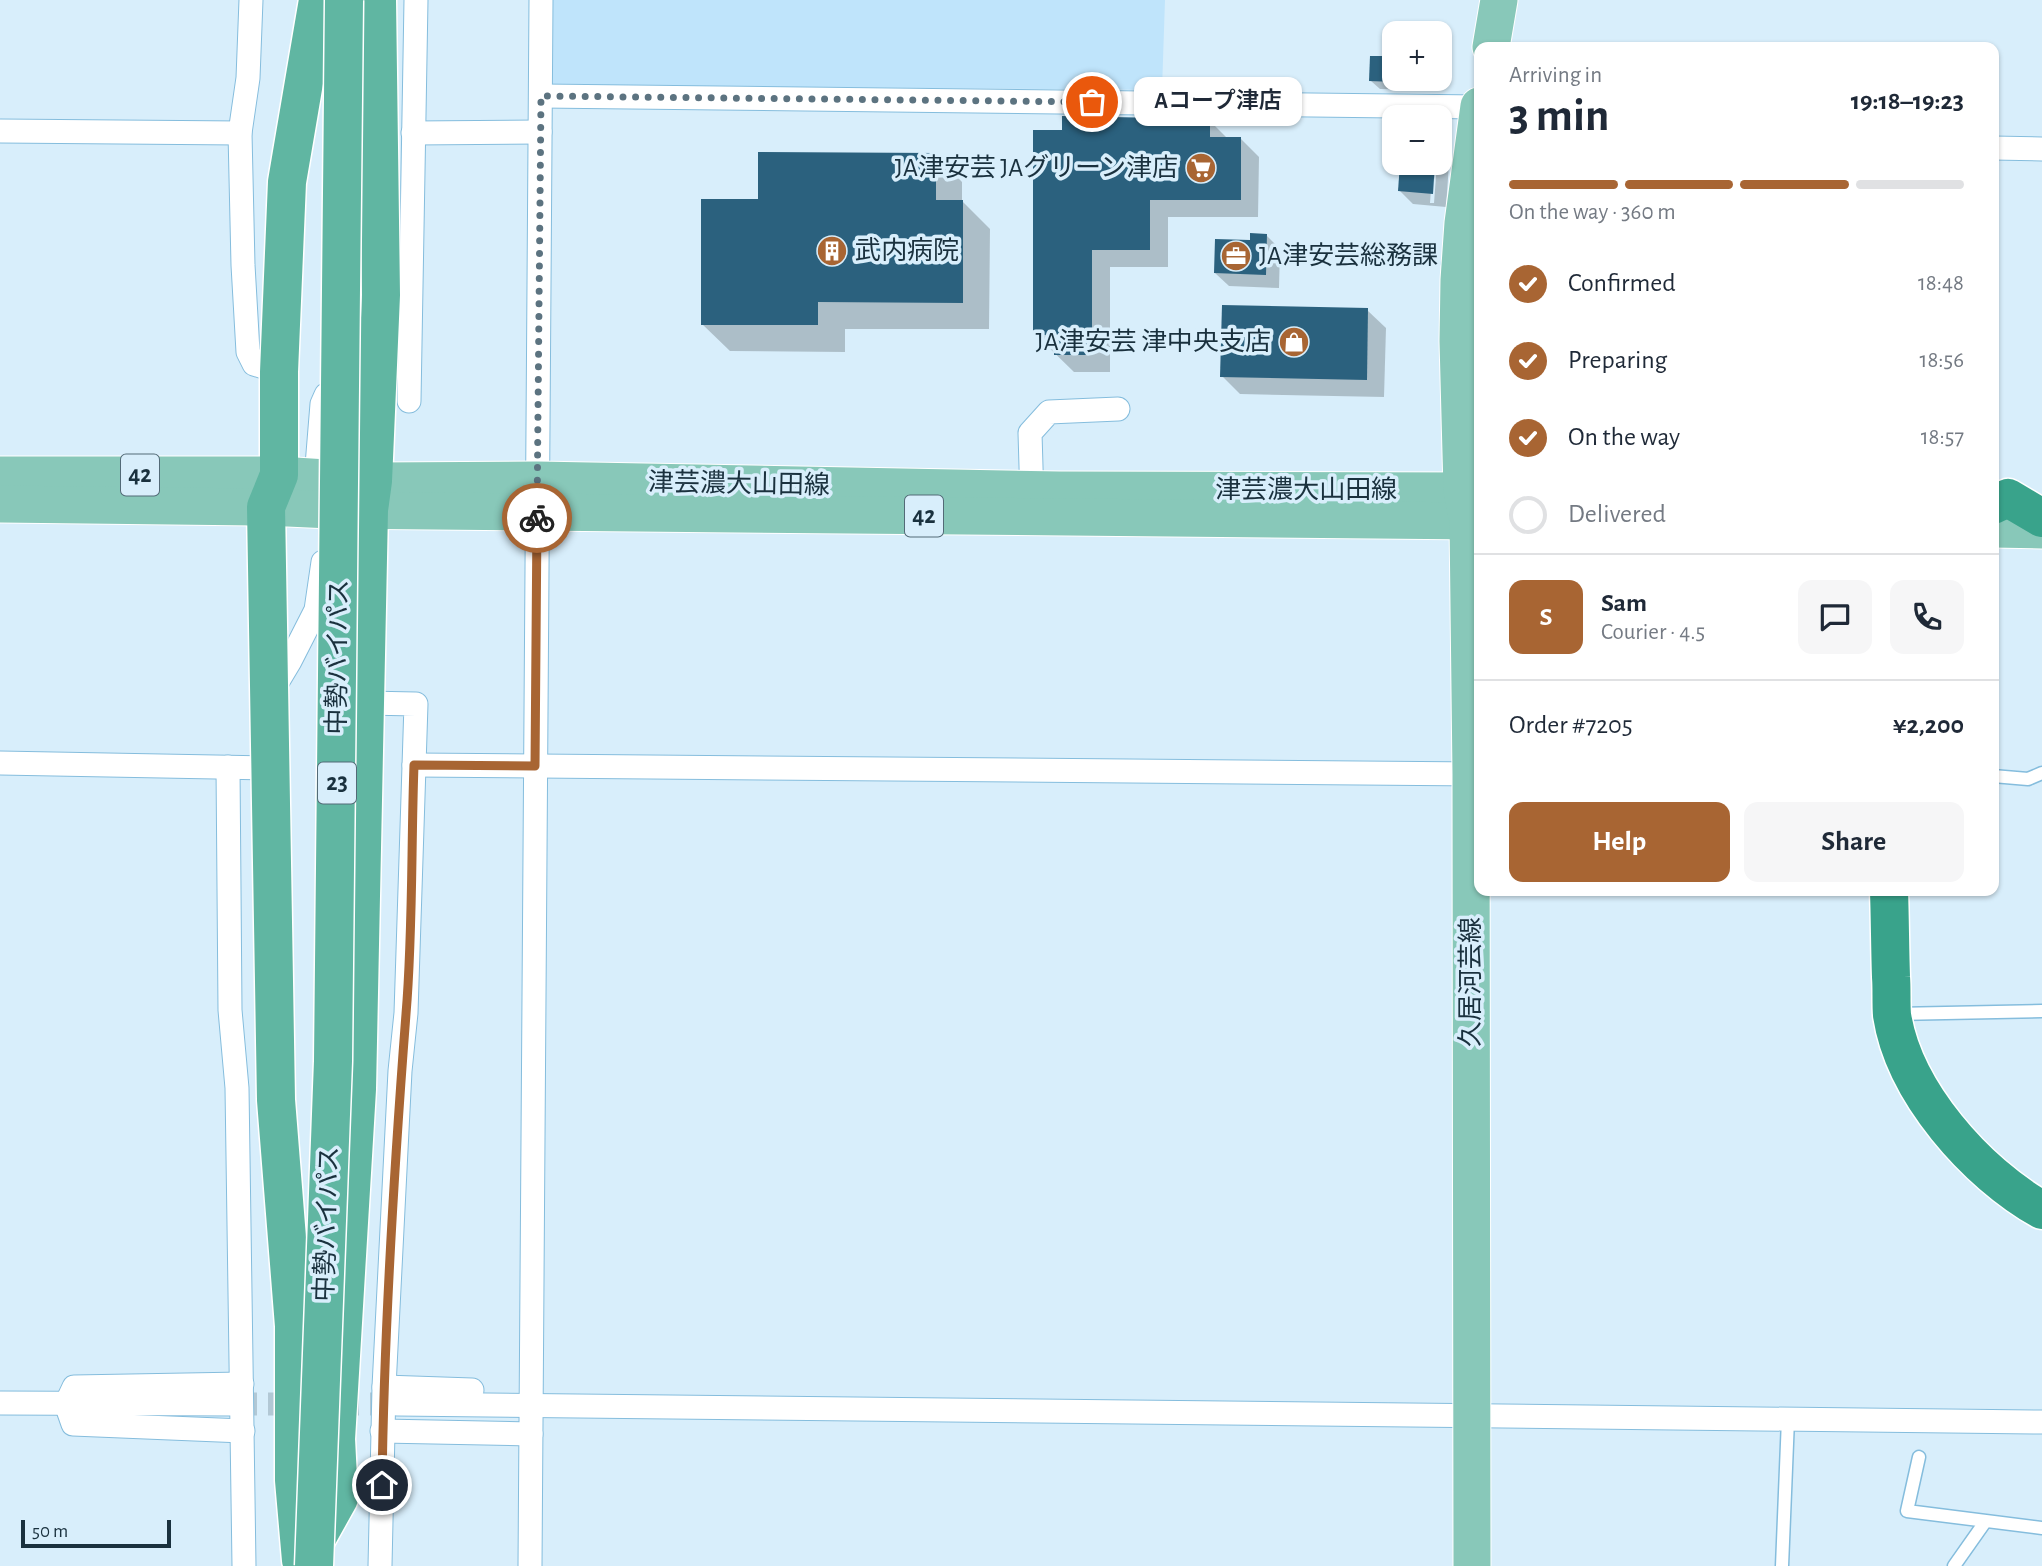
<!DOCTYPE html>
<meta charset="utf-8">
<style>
body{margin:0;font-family:"Alegreya Sans","Noto Sans JP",sans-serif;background:#f6f6f7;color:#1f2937;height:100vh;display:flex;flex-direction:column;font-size:26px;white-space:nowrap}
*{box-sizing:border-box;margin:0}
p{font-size:23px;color:#747a83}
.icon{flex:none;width:38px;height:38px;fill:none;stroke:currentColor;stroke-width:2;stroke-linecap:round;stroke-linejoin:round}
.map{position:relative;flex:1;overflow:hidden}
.details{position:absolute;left:1474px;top:42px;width:525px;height:854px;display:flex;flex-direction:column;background:#fff;border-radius:14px;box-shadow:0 2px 5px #0004}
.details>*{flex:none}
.buttons{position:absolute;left:1382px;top:21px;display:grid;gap:14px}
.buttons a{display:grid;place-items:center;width:70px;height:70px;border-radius:14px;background:#fff;box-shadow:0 2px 5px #0004;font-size:35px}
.scale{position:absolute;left:21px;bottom:18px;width:150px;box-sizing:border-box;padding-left:7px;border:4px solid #1a313e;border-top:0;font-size:19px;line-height:24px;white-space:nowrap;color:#1a313e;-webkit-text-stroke:5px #d8eefb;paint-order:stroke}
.pin{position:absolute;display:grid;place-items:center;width:60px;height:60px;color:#fff;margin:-30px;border:4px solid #fff;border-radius:50%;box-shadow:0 2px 7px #0007}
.courier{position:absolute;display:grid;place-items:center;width:70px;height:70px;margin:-35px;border:5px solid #a86533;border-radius:50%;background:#fff;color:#222;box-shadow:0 2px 9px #0007}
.bubble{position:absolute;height:49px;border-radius:14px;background:#fff;box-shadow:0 2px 5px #0004;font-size:23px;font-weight:600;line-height:49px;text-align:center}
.summary em{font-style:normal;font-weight:600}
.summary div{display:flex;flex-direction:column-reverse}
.summary{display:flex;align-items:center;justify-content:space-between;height:119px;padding:0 35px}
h1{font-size:46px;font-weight:600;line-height:52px}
.bar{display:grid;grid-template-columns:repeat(4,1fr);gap:10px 7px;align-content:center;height:84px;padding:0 35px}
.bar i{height:9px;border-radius:5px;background:#e0e1e3}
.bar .on{background:#a86533}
.bar p{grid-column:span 4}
.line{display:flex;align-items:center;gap:18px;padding:0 35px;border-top:2px solid #e0e1e3}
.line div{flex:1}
.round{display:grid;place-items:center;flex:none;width:74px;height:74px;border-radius:14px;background:#f6f6f7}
ol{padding:0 35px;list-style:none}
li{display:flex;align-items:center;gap:21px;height:77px}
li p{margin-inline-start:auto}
li .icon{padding:7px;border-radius:50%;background:#a86533;color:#fff;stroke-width:4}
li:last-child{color:#747a83}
li i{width:38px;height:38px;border:4px solid #e0e1e3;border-radius:50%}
.button{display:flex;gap:14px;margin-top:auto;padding:14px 35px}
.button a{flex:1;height:80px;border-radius:14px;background:#a86533;color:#fff;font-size:28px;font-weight:600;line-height:80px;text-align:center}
.button a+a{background:#f6f6f7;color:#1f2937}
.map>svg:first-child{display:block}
</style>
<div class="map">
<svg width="2042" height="1566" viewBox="0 0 2042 1566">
<rect width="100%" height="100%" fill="#d8eefb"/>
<polygon fill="#bfe4fb" points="553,0 1165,0 1162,90 552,85"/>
<g fill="#0003">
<polygon points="1395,79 1419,79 1419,90 1380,89 1371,81"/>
<polygon points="1209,120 1227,138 1240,138 1259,157 1258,217 1168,217 1168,267 1110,267 1110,372 1074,372 1035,334 1035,132"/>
<polygon points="1440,125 1451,136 1446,207 1413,204 1400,191 1402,163 1433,163 1430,203 1434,203 1437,163 1440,163"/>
<polygon points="935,154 962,182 962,201 990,229 989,329 845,329 845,352 730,351 702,324 760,200"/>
<polygon points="1267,236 1280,249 1279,288 1229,286 1215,273 1251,242"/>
<polygon points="1367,310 1386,328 1384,397 1240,394 1222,376"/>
</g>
<g fill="#2b617e">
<polygon points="1370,56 1395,56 1395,82 1369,81"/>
<polygon points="1062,116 1210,119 1210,137 1241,137 1241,200 1150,200 1150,250 1092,250 1092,355 1054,355 1054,335 1033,335 1033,130 1062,130"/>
<polygon points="758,152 936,153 936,200 963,200 963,303 818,302 818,325 701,325 701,199 758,199"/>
<polygon points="1400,163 1435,163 1433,194 1398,191"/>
<polygon points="1250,233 1267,234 1266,275 1214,273 1215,239 1250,240"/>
<polygon points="1222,305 1368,308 1367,380 1220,377"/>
</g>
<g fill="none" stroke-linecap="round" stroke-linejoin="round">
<polyline stroke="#b2c8d5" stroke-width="23" stroke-dasharray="23 11" stroke-linecap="butt" points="234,1404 397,1404"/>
<g stroke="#85bddd" stroke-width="15">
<g id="service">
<polyline points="1993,776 2028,779 2042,773"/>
<polyline points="1895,1014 2042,1011"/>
<polyline points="1919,1457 1907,1511 2042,1528"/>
<polyline points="1782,1566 1788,1419"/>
<polyline points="1954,1566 1985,1522"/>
</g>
</g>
<g stroke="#85bddd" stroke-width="25">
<g id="minor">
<polyline points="251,0 248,78 240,133 243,265 248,352 254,364 279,372"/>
<polyline points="541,96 1479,107"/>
<polyline points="0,131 240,133"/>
<polyline points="413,133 540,132"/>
<polyline points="1993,148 2042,149"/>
<polyline points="409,401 416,0"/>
<polyline points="310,487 316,478 322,404 326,395"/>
<polyline points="1032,500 1030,433 1049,412 1118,409"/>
<polyline points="272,691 290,661 316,610 323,562"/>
<polyline points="365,703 416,704 406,1013 400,1071 384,1387 380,1566"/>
<polyline points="0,763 269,768"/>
<polyline points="414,765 1479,774"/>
<polyline points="228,767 230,1010 237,1088 244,1566"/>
<polyline points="242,1384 74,1387 66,1404 73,1424 243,1431"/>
<polyline points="384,1387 472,1390"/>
<polyline points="0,1403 234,1404"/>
<polyline points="397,1404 2042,1422"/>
<polyline points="382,1431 531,1434"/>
<polyline points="530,1566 541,0"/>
</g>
</g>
<g stroke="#fff" stroke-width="39">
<g id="primary">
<polyline points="1491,47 1499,0"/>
<polyline points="0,475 279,475 373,481 537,480 1059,490 1479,491"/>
<polyline points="0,504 266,507 331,510 1479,521"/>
<polyline points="1993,529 2042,530"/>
<polyline points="1472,1566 1471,774 1468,521 1462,490 1458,341 1459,280 1463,223 1479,106"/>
</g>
</g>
<g stroke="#fff" stroke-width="41">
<g id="trunk">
<polyline points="310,1550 339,1498 336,1439 357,1089 369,510 373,481 381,295 377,0"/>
<polyline points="301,1560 294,1480 294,1326 276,1100 266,507 279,475 279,372 287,182 318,0"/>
</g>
</g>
<g stroke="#fff" stroke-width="41">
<g id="motorway">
<polyline points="1993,505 2008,498 2042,518"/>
<path d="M1889,891C1890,919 1890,948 1891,977C1892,989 1891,1002 1892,1015C1904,1092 1976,1173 2042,1210"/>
</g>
</g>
<use href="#service" stroke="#fff" stroke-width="12"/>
<use href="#minor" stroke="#fff" stroke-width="23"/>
<use href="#primary" stroke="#88c8b9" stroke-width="37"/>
<use href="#trunk" stroke="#60b6a2" stroke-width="38"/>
<use href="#motorway" stroke="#39a38b" stroke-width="38"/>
<g stroke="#fff" stroke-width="41" stroke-linecap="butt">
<polyline id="trunk-bridge" points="314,1566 333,1061 344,0"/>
</g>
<use href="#trunk-bridge" stroke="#60b6a2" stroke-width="38"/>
</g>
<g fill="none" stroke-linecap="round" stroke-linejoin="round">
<polyline stroke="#5c7380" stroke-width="7" stroke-dasharray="0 12.6" points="537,518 541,96 1092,102"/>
<path stroke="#a86533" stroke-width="9" d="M382,1485C384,1328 394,1170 406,1014C413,932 411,847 414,765L535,766L537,518"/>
</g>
<defs>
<g id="supermarket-disc" transform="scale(1.575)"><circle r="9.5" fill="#a86533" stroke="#d8eefb"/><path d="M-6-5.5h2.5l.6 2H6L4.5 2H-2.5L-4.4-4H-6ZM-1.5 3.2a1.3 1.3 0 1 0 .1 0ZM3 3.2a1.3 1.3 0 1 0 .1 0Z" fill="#fff"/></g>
<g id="building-disc" transform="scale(1.575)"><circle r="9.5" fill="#a86533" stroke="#d8eefb"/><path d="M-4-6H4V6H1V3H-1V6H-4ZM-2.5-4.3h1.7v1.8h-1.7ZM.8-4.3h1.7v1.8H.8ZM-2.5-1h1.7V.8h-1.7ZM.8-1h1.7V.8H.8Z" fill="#fff"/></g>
<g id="office-disc" transform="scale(1.575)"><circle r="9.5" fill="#a86533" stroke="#d8eefb"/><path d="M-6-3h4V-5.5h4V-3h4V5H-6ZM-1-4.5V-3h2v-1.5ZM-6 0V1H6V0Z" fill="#fff"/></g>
<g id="shop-disc" transform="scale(1.575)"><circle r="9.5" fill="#a86533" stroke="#d8eefb"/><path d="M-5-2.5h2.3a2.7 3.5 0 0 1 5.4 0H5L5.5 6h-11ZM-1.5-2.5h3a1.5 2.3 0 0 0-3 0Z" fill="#fff"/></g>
</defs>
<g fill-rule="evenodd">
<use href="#supermarket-disc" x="1201" y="168"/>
<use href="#building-disc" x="832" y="251"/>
<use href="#office-disc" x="1236" y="256"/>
<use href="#shop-disc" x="1294" y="342"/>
</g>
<g text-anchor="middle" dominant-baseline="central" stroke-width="7" stroke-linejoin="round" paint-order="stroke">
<g fill="#d8eefb" stroke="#536a77" stroke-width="2">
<rect x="121" y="454.5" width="38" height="41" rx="5"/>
<rect x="905" y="495.5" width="38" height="41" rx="5"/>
<rect x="318" y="762.5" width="38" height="41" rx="5"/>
</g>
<g font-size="24" font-weight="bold" fill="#1a313e">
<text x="140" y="475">42</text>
<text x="924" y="516">42</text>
<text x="337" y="783">23</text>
</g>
<g font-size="26" fill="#1a313e" stroke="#d8eefb" text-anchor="end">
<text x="1178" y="168">JA津安芸 JAグリーン津店</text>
<text x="855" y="251" text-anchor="start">武内病院</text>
<text x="1259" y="256" text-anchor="start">JA津安芸総務課</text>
<text x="1271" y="342">JA津安芸 津中央支店</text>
</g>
<g font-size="26" fill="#1a313e" stroke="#d8eefb">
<text transform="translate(739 484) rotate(1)">津芸濃大山田線</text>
<text x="1306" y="490">津芸濃大山田線</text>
<text transform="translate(338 657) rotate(-89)">中勢バイパス</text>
<text transform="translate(1471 982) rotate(-90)">久居河芸線</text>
<text transform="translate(327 1224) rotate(-88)">中勢バイパス</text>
</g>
</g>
</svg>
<div class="buttons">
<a>+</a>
<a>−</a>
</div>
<div class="scale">50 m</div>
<div class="pin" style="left:1092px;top:102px;background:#ea580c"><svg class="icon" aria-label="bag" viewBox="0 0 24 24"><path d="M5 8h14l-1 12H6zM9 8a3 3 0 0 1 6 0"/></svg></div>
<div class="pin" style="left:382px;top:1485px;background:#1f2937"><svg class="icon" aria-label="home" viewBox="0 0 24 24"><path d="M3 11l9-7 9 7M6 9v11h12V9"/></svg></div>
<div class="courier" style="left:537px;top:518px"><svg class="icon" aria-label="bike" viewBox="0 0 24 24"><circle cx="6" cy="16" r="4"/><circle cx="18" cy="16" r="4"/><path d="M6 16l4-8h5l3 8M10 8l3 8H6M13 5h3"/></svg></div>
<div class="bubble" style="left:1134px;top:77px;width:168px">Aコープ津店</div>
<section class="details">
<div class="summary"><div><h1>3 min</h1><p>Arriving in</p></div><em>19:18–19:23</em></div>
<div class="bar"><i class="on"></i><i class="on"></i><i class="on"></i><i></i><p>On the way · 360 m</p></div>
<ol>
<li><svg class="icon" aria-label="check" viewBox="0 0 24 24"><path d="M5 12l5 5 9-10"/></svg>Confirmed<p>18:48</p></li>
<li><svg class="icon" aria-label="check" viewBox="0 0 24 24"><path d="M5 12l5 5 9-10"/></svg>Preparing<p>18:56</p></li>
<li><svg class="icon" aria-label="check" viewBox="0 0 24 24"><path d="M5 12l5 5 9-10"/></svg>On the way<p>18:57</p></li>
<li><i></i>Delivered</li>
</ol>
<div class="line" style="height:126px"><b class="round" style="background:#a86533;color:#fff">S</b><div><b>Sam</b><p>Courier · 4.5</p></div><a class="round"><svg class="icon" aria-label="chat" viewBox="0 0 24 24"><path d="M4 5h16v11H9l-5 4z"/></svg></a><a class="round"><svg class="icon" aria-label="phone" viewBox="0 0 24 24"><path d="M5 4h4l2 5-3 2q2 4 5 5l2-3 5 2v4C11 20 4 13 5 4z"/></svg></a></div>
<div class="line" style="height:91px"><div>Order #7205</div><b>¥2,200</b></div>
<div class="button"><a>Help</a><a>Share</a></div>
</section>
</div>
